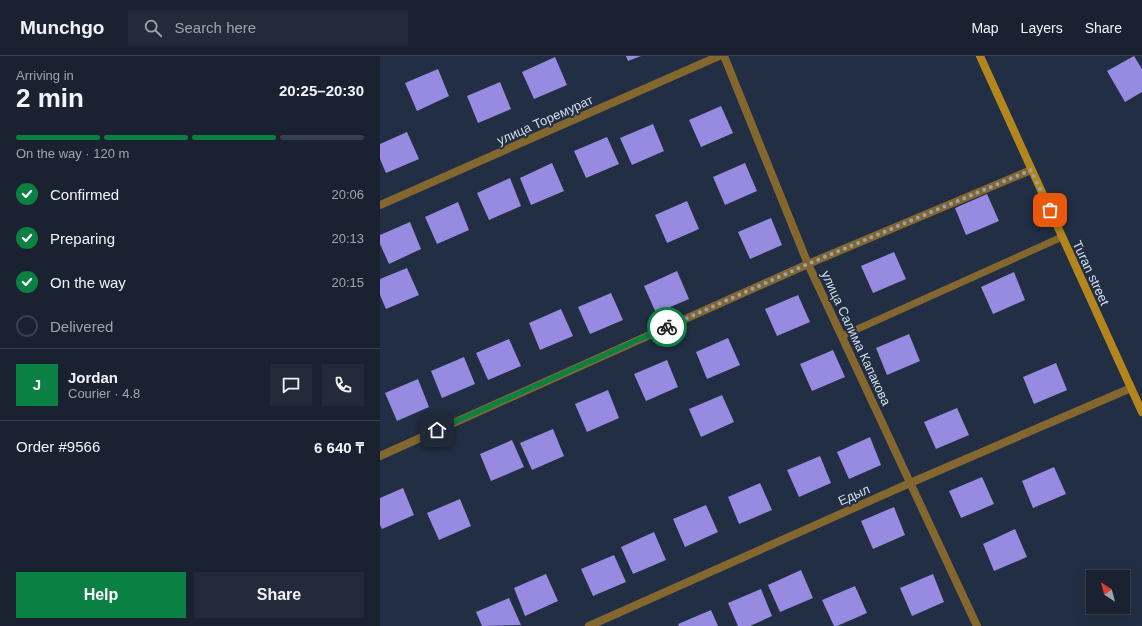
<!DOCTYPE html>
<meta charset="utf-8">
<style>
body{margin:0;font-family:Arial,sans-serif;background:#232a3a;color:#f1f3f6;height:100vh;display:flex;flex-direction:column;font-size:15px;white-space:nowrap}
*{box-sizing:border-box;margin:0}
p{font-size:13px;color:#9fa4ac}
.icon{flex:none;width:22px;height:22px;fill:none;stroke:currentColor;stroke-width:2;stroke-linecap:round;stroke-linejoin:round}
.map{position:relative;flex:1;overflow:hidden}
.drawer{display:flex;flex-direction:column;background:#1a2232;width:380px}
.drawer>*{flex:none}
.needle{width:26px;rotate:324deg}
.fabs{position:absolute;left:706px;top:514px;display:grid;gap:8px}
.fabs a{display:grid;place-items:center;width:44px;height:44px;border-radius:0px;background:#1a2232;box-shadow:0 4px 16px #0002,0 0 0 1px #383f4d;font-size:20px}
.pin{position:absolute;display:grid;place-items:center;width:34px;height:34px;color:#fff;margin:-17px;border-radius:8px;box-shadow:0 2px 6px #0006}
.courier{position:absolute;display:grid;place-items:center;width:40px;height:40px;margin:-20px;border:3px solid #0b8043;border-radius:50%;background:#fff;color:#222;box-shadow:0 1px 5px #0007}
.overview em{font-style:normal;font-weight:800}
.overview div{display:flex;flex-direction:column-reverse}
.overview{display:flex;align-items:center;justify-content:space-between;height:68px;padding:0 16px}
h1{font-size:26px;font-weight:800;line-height:30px}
.bar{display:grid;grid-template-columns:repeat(4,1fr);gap:6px 4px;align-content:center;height:48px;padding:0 16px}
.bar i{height:5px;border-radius:3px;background:#383f4d}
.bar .on{background:#0b8043}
.bar p{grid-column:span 4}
.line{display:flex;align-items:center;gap:10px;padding:0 16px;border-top:1px solid #383f4d}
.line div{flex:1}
.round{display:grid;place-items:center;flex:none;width:42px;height:42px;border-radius:0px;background:#232a3a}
ol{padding:0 16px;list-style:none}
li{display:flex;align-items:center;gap:12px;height:44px}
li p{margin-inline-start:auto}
li .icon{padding:4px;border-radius:50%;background:#0b8043;color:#fff;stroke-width:4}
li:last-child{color:#9fa4ac}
li i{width:22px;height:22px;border:2px solid #383f4d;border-radius:50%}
.button{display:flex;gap:8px;margin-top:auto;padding:8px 16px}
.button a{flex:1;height:46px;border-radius:0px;background:#0b8043;color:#fff;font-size:16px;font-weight:800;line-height:46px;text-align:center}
.button a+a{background:#232a3a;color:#f1f3f6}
header{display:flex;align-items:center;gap:24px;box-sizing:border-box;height:56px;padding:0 20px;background:#1a2232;border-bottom:1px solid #383f4d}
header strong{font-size:19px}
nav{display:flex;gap:22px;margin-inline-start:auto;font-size:14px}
.search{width:280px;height:36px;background:#232a3a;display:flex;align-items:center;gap:10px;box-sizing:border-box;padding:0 14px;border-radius:0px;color:#9fa4ac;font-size:15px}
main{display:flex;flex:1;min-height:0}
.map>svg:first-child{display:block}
</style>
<header>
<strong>Munchgo</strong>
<div class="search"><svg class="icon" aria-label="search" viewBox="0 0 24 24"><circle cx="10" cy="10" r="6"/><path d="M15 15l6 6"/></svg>Search here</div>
<nav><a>Map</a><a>Layers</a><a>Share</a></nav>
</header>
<main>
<section class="drawer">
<div class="overview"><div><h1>2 min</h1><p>Arriving in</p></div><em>20:25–20:30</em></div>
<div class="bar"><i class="on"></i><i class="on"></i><i class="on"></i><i></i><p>On the way · 120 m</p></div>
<ol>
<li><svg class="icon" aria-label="check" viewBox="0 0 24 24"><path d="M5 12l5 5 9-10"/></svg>Confirmed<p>20:06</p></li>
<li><svg class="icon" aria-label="check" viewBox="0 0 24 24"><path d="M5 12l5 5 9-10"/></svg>Preparing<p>20:13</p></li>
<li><svg class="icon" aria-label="check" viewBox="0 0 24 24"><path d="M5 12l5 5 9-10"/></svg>On the way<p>20:15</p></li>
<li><i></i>Delivered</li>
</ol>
<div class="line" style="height:72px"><b class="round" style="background:#0b8043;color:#fff">J</b><div><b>Jordan</b><p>Courier · 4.8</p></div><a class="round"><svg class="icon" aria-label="chat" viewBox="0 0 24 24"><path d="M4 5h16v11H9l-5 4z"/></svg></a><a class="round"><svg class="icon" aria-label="phone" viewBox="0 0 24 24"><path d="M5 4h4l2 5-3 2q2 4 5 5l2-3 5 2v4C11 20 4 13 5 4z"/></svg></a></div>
<div class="line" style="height:52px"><div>Order #9566</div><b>6 640 ₸</b></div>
<div class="button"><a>Help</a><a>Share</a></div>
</section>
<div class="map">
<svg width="762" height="570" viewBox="0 0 762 570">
<rect width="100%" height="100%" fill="#222e43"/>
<g fill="#968be0">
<polygon points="246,0 261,0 248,5"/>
<polygon points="754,0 762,13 762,36 745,46 727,15"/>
<polygon points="175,1 187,29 154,43 142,16"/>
<polygon points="58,13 69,40 37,55 25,27"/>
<polygon points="120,26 131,53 98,67 87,40"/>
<polygon points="341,50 353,77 321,91 309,64"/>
<polygon points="273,68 284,95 252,109 240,82"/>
<polygon points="27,76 39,103 6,117 0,103 0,88"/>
<polygon points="227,81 239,108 206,122 194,95"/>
<polygon points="172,107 184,135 151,149 140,122"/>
<polygon points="365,107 377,135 345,149 333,121"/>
<polygon points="130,122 141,150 109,164 97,137"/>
<polygon points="607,138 619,165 586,179 575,152"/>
<polygon points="307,145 319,173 287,187 275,159"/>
<polygon points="78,146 89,174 57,188 45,161"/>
<polygon points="391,162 402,189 370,203 358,176"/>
<polygon points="30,166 41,193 9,208 0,188 0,179"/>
<polygon points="514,196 526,223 493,237 481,210"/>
<polygon points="27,212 39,239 6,253 0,239 0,223"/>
<polygon points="297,215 309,243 276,257 264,230"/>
<polygon points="634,216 645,244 613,258 601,231"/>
<polygon points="231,237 243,264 210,278 198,251"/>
<polygon points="418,239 430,266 397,280 385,253"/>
<polygon points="181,253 193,280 160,294 149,267"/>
<polygon points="529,278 540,305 507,319 496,292"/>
<polygon points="348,282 360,309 327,323 316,296"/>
<polygon points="129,283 141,310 108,324 96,297"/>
<polygon points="453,294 465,321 432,335 420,308"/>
<polygon points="84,301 95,328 62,342 51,315"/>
<polygon points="287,304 298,331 266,345 254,318"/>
<polygon points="676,307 687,334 654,348 643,321"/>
<polygon points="38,323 49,351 17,365 5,337"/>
<polygon points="228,334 239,362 207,376 195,348"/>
<polygon points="342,339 354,366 321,381 309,353"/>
<polygon points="577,352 589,379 556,393 544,366"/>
<polygon points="173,373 184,400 152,414 140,387"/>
<polygon points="490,381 501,409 469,423 457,396"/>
<polygon points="132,384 144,411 111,425 100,398"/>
<polygon points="440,400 451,427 419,441 407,414"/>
<polygon points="674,411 686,438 653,452 642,425"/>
<polygon points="602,421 614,448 581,462 569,435"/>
<polygon points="380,427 392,454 359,468 348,441"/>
<polygon points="23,432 34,459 2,473 0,469 0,442"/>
<polygon points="80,443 91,470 59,484 47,457"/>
<polygon points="326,449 338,476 305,491 293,463"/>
<polygon points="514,451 525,479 493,493 481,465"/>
<polygon points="635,473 647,501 614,515 603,488"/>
<polygon points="274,476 286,504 253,518 241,491"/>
<polygon points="234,499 246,526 213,540 201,513"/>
<polygon points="421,514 433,542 400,556 388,529"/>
<polygon points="166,518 178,545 145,560 134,532"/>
<polygon points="553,518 564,546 532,560 520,532"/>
<polygon points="475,530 487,557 457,570 454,570 442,544"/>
<polygon points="381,533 392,560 370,570 358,570 348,547"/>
<polygon points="129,542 141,569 102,570 96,556"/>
<polygon points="331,554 338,570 299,570 298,568"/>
</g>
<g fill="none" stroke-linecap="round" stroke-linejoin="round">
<polyline stroke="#83672e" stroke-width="7" points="462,280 682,181"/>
<g stroke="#83672e" stroke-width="8">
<polyline points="344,0 428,208 597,570"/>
<polyline points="0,149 339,0"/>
<polyline points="0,400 428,208 651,114"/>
<polyline points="209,570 530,427 751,332"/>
</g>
<polyline stroke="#b3861d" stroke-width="8" points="600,0 762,356"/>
</g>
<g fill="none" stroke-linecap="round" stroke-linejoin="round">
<polyline stroke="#97a1b2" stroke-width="4" stroke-dasharray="0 7.2" points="287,271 428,208 651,114 670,154"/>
<polyline stroke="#0b8043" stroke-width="5" points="57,374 287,271"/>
</g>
<g text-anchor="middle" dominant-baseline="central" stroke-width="4" stroke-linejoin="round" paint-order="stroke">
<g font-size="13" fill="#d6dfed" stroke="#222e43">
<text transform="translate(165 64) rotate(-24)">улица Торемурат</text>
<text transform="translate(711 217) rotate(65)">Turan street</text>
<text transform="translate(476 282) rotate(65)">улица Салима Капакова</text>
<text transform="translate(474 439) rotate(-24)">Едыл</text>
</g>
</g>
</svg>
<div class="fabs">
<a><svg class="needle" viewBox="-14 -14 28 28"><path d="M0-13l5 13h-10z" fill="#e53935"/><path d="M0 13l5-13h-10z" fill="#9fa4ac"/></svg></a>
</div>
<div class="pin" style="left:670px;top:154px;background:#ea580c"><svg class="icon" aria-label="bag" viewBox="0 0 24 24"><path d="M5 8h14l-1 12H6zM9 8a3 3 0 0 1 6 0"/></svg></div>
<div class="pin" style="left:57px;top:374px;background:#1f2937"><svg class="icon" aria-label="home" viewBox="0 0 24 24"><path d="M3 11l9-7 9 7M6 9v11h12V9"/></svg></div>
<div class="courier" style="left:287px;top:271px"><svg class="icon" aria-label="bike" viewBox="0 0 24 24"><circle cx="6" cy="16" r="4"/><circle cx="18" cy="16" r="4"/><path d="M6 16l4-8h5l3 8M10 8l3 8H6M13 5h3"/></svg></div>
</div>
</main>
